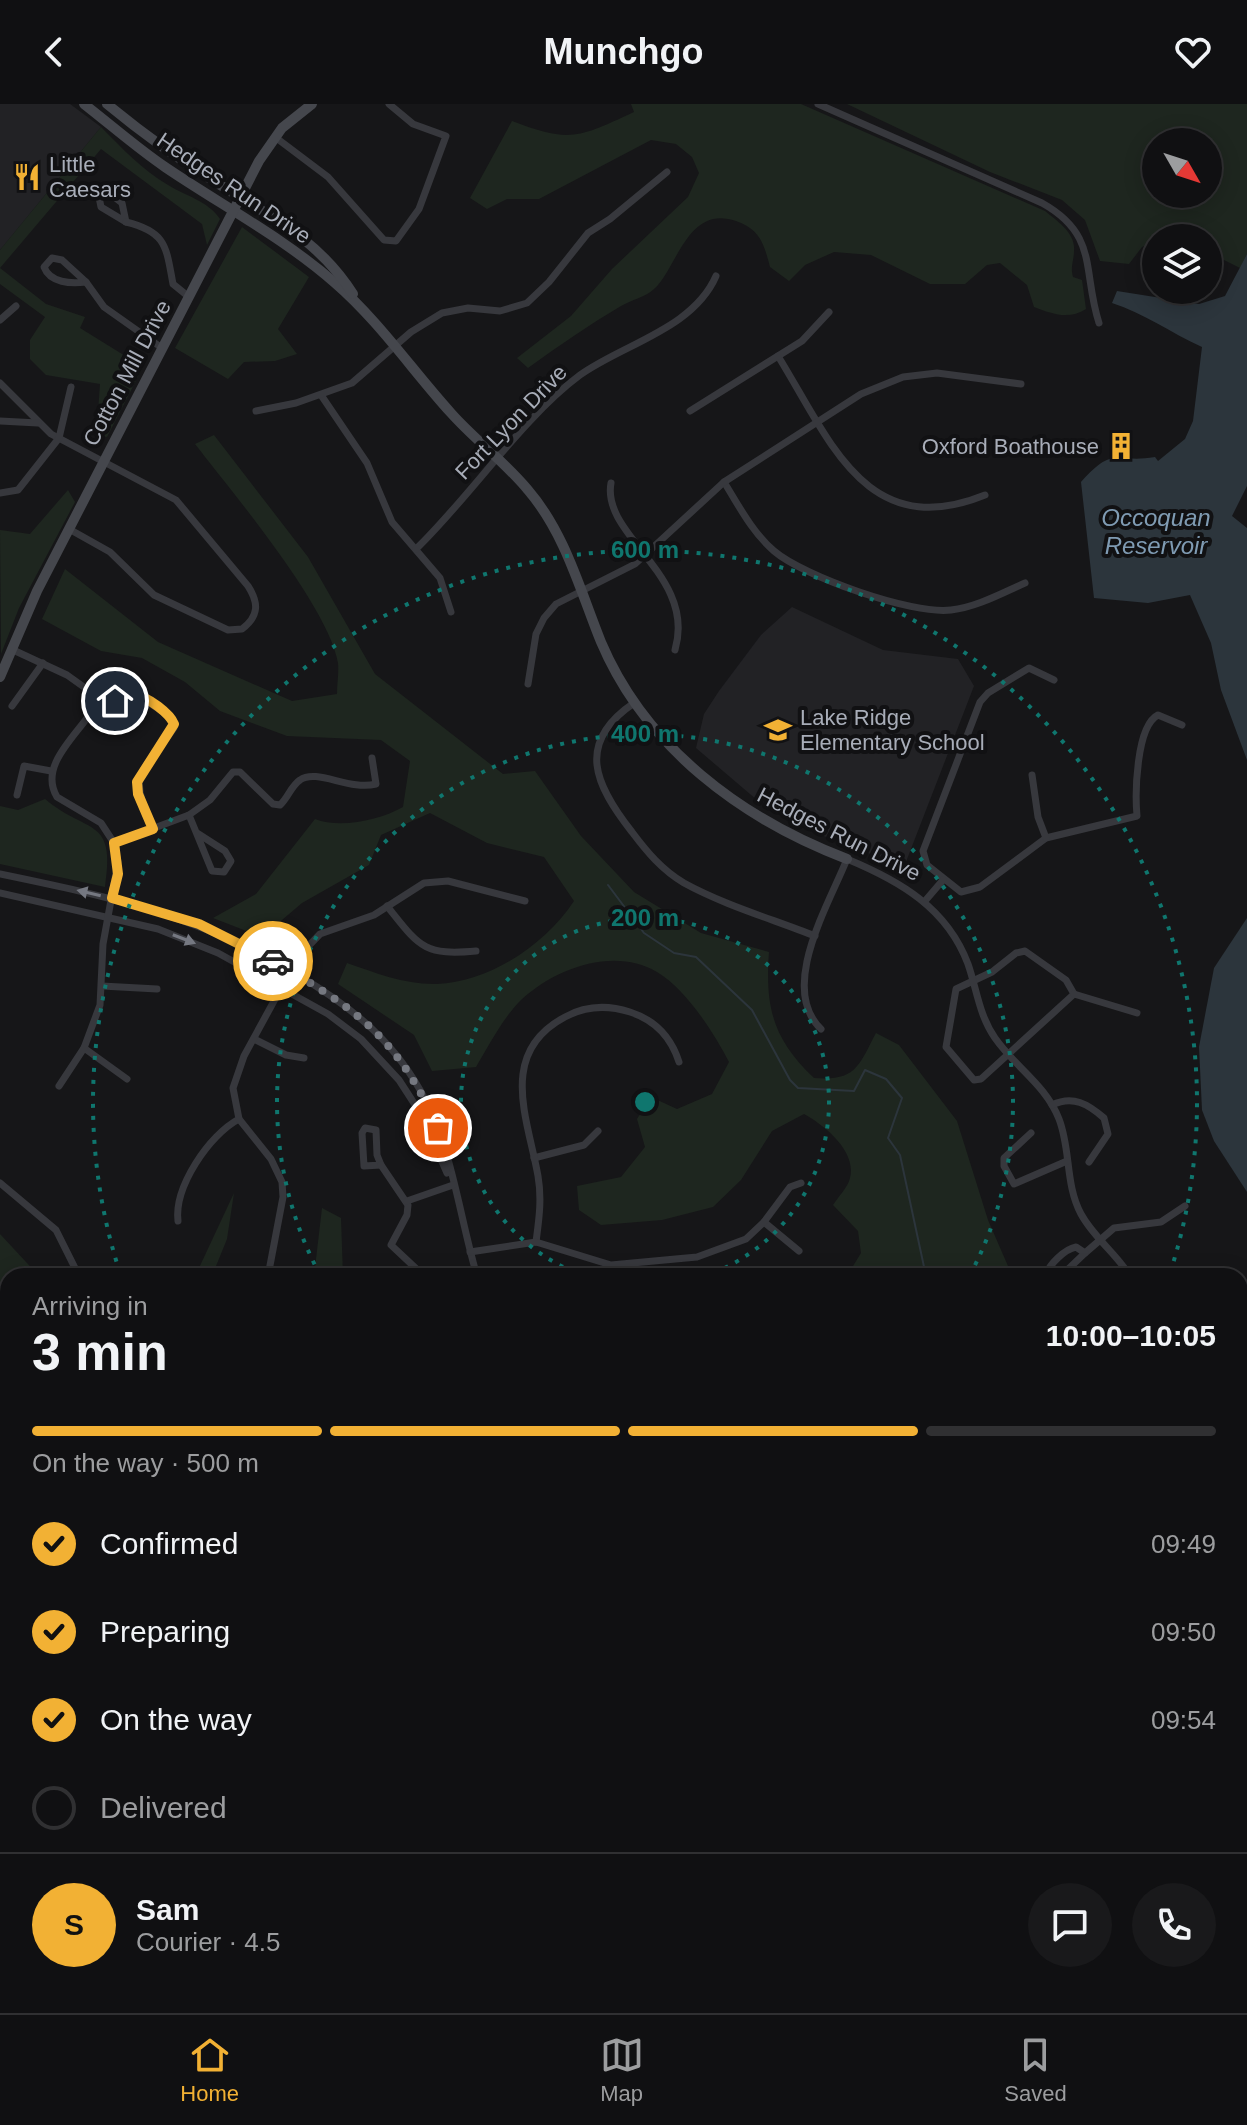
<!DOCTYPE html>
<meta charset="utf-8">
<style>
body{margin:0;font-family:Helvetica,sans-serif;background:#19191b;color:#f1f3f6;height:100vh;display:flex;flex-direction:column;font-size:30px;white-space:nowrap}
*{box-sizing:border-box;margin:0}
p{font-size:26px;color:#9c9d9f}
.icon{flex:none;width:44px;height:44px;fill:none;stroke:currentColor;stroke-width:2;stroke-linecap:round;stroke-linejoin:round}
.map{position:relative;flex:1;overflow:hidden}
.panel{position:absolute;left:0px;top:1164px;width:1248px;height:746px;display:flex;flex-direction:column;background:#101012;border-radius:24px 24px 0 0;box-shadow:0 4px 20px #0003,0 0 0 2px #303032}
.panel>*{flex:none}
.needle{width:52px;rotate:129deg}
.fabs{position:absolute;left:1142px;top:24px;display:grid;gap:16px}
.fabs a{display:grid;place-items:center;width:80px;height:80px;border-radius:50%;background:#101012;box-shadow:0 4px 20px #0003,0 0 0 2px #303032;font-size:40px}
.pin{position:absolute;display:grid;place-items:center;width:68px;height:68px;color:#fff;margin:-34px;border:4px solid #fff;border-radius:50%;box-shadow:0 2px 8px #0007}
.courier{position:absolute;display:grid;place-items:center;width:80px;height:80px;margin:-40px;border:6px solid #f2b134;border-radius:50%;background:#fff;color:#222;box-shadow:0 2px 10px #0007}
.headline em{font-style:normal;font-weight:600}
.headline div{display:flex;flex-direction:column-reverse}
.headline{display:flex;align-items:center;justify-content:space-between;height:136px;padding:0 32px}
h1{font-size:52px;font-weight:600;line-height:60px}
.bar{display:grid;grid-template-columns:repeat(4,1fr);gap:12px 8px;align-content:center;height:96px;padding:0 32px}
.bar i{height:10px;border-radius:6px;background:#303032}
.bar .current{background:#f2b134}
.bar p{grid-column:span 4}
.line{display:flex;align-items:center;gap:20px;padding:0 32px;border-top:2px solid #303032}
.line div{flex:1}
.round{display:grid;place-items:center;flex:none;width:84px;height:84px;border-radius:42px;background:#19191b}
ol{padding:0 32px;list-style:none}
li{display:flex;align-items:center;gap:24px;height:88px}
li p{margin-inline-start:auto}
li .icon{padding:8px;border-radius:50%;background:#f2b134;color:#111;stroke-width:4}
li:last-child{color:#9c9d9f}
li i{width:44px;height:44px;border:4px solid #303032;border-radius:50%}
header{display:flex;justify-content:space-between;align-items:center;height:104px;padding:0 32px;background:#101012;font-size:36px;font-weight:600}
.tabs{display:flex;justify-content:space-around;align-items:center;height:112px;border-top:2px solid #303032;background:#101012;font-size:22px;color:#9c9d9f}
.tabs a{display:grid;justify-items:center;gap:4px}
.tabs .current{color:#f2b134}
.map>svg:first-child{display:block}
</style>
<header><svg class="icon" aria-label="back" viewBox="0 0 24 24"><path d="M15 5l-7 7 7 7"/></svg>Munchgo<svg class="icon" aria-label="heart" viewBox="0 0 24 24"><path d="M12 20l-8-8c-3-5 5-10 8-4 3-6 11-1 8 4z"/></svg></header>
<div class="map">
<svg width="1247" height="1909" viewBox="0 0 1247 1909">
<rect width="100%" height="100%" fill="#161618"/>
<g fill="#222225">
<polygon points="0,0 70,0 101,23 0,146"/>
<polygon points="792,503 883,546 958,555 974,582 904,763 816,729 757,696 696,644 704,610 719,587 761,531"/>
</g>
<g fill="#1e261f" fill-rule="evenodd">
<path d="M631,0H801L1045,107C1057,117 1076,129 1074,147C1074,157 1070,162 1073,173L1082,176L1086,205C1069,216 1052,210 1034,203L1027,181L1000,159L987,161L965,180H930L871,151L834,148L805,161L789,177L770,163C764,140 760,125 736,117C687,100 677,165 654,185C646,193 631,196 621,202C589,221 558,242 528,264L517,254L571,212L612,165L688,93L699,69L692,53L676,40L651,36L539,95H507L487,105L470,94L512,17C570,39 578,34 634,8Z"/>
<path d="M847,0H1247V150L1240,164L1208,148V134H1156V138L1142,143L1129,160L1100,157L1085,116L1062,96L990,68ZM1156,38H1208V90H1156Z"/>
<path d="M101,23C122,44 142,66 168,81C186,92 208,97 220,115L207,141L202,120L101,45L0,164L46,200L85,213L80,224L143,263L107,333L100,332L97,322L100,280L46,271L30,255V236L45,213L0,180V146Z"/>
<polygon points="242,123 309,173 278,225 297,250 275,257 244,258 228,275 175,244"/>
<path d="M214,331L308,453L375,570L503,670L535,667L581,732L634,788L701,829L769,848C765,904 773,935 814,974C856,977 858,963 876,929L899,941L957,1017L988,1116L1008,1162L1007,1172H847L861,1149L858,1127L833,1101C838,1093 848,1083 850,1074C857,1047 824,1021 804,1010L772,1027L741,1076L713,1103L662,1116L601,1121L579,1106L577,1082L621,1073L645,1043L637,1015L651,993L677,1005L712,990L729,958C714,929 686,885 657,868C614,842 554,865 521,896C503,914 489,941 476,963L432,967L414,931L338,880L347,859C376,869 406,881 437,880C490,878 546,840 574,797L544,753L487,739L430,709L381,731L369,761L302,799L262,833L213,814L256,790L315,715C340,725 380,716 403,703L410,657L381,636L287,632L220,607L185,578L142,554L101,547L42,515L65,465L158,538L292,597L337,590C337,580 339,569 338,559C329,503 232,388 195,340Z"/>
<polygon points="68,386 75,398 19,504 1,550 0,426 30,430"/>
<path d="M45,695C88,731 116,712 105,783L0,760V702L18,706Z"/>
<polygon points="234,1089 227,1135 212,1172 182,1172 199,1164"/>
<polygon points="322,1104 341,1114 343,1172 314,1172"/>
<polygon points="0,1130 39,1172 8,1172 8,1302 0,1313"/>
<polygon points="0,1819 8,1827 8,1902 83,1902 90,1909 0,1909"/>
</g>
<g fill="#2c353c">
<path d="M1247,150V382L1232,412L1247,424V656L1221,586L1211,539L1190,491L1148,499L1094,494L1081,378C1115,340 1115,360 1155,353L1158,357L1185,335L1193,317L1202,243C1171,229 1144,209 1112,199L1117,187L1199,200L1225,192Z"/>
<polygon points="1247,814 1247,1088 1214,1037 1202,1006 1199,943 1214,864"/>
</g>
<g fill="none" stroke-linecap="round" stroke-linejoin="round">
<polyline stroke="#2c353c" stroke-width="2" points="608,781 644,829 674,849 696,853 752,906 790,976 798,984 854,987 865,966 886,975 902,994 888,1034 900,1051 926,1172"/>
<g stroke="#37383d" stroke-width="7">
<path d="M818,0L1042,99C1099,131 1082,166 1099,219"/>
<polyline points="275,33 328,73 384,136 396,137 419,105 446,32 413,20 389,0"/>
<polygon points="108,88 122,99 126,118 101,103 99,93"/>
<path d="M126,118C167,128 166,143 173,180L189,193"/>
<path d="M52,154L62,156L86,178C71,180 50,179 44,163Z"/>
<polyline points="86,178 104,203 162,244"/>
<polyline points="0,216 16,202"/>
<path d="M778,252C830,336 866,439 985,391"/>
<path d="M0,279L51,330L176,396L248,482C259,499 259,512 242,525L228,526L154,491L110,448L69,425"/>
<polyline points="321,291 367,359 392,418 440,474 451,508"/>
<polyline points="256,307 296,299 352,279 411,228 442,209 468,204 500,207 527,199 549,178 588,129 610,115 667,68"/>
<polyline points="690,307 802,237 829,208"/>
<polyline points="0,317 38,319"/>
<path d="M724,378C739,402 752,428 774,447C803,472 912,511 951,506C977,503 1002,489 1025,479"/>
<path d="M611,379C601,432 697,471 675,546"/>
<polyline points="0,389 18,386 59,334 71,283"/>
<path d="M416,445C470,393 522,314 580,271C623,240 693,225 716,172"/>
<path d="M11,545L67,571L102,596L139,592L171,613L174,624C139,673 128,667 153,725"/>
<path d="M1054,576L1029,564L988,589L980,598L923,747L927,761L961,788L980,783L1046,734L1137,712C1135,690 1136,622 1158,611L1182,621"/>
<polyline points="528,580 536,530 544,514 556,500 635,460 724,378 861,290 903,273 937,269 1021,280"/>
<path d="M634,599C575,639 595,681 632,728C647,748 662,766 684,779C724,801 772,815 815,832"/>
<polyline points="12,602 43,559"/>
<polyline points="1032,671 1038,713 1046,734"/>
<polyline points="17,691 24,662 51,667"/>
<polyline points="189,711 212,767 224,768 231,757 225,747 197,729"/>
<path d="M114,739L189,711L210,696L233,668H240L273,700L280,701C288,694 291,682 300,676C317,664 349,687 376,680L372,654"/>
<path d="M0,770C111,793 199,812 298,871C353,904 396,938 426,997C453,1051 460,1114 477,1172"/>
<polyline points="0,789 158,825 218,849 328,910 361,935 399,976 421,1010 447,1069"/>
<polyline points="925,797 943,776"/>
<path d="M387,802C419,842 423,852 476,847"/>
<polygon points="1025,847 1066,876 1074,890 981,975 974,976 946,943 956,885 992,868 1016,849"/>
<polyline points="102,882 157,885"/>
<polyline points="1074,890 1137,909"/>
<path d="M821,925C778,884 829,800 847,755C900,777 947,804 968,860C977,886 979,911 995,934C1015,963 1046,981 1059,1015C1071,1046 1065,1080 1081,1110C1094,1134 1116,1149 1130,1172"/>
<polyline points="254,935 286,951 304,954"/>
<polyline points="84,944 127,975"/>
<path d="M59,982L84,944L100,901L103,840L118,758L114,739L101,719L57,693C36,658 86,625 100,594"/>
<path d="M1052,1001C1073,991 1088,1000 1104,1014L1108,1030L1089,1058"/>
<polygon points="365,1024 376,1026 377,1051 381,1061 364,1062 362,1029"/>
<polyline points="1031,1029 1004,1054 1004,1062 1014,1080 1067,1057"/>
<polyline points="534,1054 584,1041 598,1027"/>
<polyline points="381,1061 408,1101 407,1111 391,1141 424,1172"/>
<polyline points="0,1079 56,1126 79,1172"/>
<polyline points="407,1097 453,1081"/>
<path d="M178,1117C174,1083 209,1031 239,1015"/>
<polyline points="764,1118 799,1147"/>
<path d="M536,1138C539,1115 542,1095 538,1072C528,1015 497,949 565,913C585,902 608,901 630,908C655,916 671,933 679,958"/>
<polyline points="470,1148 536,1138 611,1161 697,1153 746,1135 764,1118 790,1083 801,1079"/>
<polyline points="1085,1149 1114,1124 1161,1118 1185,1102"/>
<polyline points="268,1172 283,1093 282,1078 271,1055 239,1015 233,984 244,952 298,853 320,830 374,811 424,779 448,777 525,797"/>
<path d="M1046,1172C1048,1161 1065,1145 1076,1143L1085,1149L1061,1172"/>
<polyline points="1240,1179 1242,1178"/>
<polyline points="1240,1291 1247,1297"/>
<polyline points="0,1399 8,1380"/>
<polyline points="0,1561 8,1562"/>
<polyline points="0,1628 8,1638"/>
<polyline points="1240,1685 1247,1689"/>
<polyline points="1240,1754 1247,1751"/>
<polyline points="5,1762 8,1758"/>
</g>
<g stroke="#45474d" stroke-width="10">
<path d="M84,0C111,21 137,44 165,63C221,101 284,134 335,179C379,217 412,266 451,309C475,336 505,358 528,386C565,429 580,486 601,538C646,644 742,715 847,755"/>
<path d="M107,0C142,29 178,55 217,79C270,112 319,136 353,190"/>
<polyline points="0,573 37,487 259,57 282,24 312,0"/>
</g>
</g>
<defs><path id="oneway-solid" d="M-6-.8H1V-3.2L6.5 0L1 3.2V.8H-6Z" transform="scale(2)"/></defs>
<g fill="#757881">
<use href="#oneway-solid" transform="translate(89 789) rotate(-167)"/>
<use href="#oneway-solid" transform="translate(184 835) rotate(21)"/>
</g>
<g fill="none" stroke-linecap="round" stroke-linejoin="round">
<path stroke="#757880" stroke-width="8" stroke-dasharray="0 14.4" d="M273,857C357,905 397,933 438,1024"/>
<path stroke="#f2b134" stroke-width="10" d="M115,597C121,596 128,592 135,592C148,592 170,610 174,620L137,678L138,690L153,725L114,739L118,770L112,794L199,820L273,857"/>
</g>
<g fill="none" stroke="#0f766e" stroke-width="4" stroke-dasharray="4 8">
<path d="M585 1172A184 184 0 1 1 705 1172"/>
<path d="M320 1171A368 368 0 1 1 970 1171"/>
<path d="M120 1169A552 552 0 1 1 1170 1169"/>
</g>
<defs>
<g id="restaurant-bare" transform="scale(2.16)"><path d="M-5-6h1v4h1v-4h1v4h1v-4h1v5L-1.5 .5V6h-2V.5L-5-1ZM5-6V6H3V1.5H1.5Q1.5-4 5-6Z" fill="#f2b134" stroke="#111113" stroke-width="2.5" paint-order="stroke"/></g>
<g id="building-bare" transform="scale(2.16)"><path d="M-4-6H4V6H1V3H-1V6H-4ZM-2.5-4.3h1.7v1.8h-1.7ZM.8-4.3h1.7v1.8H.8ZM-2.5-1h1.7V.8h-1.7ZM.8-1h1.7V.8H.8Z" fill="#f2b134" stroke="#111113" stroke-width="2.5" paint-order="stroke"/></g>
<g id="school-bare" transform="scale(2.16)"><path d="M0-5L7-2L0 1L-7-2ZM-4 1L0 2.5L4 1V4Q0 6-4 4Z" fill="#f2b134" stroke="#111113" stroke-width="2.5" paint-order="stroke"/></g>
</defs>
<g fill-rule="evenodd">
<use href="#restaurant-bare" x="27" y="73"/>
<use href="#building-bare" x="1121" y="342"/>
<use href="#school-bare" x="778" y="626"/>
</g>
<g text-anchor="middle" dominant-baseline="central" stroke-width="8" stroke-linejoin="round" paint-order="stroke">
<g font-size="22" fill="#a8adb8" stroke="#111113" text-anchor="start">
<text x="49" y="60">Little<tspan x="49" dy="25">Caesars</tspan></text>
<text x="1099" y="342" text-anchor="end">Oxford Boathouse</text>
<text x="800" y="613">Lake Ridge<tspan x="800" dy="25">Elementary School</tspan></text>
</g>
<g font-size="22" fill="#a8adb8" stroke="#111113">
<text transform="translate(234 84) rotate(34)">Hedges Run Drive</text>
<text transform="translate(127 269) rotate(-62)">Cotton Mill Drive</text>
<text transform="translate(511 318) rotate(-46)">Fort Lyon Drive</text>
<text transform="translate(839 730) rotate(27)">Hedges Run Drive</text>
</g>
<g font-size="24" font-style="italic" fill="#7f9bb3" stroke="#111113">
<text x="1156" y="413">Occoquan<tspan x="1156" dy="28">Reservoir</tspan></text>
</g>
</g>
<circle cx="645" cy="998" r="12" fill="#0f766e" stroke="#111113" stroke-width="4"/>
<g font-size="24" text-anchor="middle" font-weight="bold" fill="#0f766e" stroke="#111113" stroke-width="8" stroke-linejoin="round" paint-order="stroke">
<text x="645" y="454">600 m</text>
<text x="645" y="638">400 m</text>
<text x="645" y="822">200 m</text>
</g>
</svg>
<div class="fabs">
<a><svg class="needle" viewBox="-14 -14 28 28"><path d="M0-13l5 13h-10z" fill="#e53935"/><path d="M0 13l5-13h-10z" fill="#9c9d9f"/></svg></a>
<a><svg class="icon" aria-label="layers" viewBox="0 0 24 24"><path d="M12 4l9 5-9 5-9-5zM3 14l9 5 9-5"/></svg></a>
</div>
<div class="pin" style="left:438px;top:1024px;background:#ea580c"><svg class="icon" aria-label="bag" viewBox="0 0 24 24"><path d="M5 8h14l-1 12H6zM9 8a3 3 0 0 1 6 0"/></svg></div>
<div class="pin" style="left:115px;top:597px;background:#1f2937"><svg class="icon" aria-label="home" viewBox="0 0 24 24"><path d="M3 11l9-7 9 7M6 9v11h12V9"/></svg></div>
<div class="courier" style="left:273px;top:857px"><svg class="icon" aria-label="car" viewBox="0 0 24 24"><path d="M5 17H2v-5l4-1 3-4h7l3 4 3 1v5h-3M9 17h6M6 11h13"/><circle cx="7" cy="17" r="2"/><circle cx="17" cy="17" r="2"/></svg></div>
<section class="panel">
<div class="headline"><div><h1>3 min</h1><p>Arriving in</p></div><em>10:00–10:05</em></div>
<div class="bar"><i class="current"></i><i class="current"></i><i class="current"></i><i></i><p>On the way · 500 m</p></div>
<ol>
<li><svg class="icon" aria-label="check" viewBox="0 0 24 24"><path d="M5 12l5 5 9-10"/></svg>Confirmed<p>09:49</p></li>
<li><svg class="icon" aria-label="check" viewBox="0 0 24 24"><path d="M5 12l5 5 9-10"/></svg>Preparing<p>09:50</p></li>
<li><svg class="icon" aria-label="check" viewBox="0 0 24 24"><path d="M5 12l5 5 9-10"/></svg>On the way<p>09:54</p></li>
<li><i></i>Delivered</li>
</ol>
<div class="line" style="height:144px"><b class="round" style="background:#f2b134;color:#111">S</b><div><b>Sam</b><p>Courier · 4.5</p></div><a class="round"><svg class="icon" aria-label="chat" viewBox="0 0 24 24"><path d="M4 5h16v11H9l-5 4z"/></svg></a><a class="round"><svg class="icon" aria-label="phone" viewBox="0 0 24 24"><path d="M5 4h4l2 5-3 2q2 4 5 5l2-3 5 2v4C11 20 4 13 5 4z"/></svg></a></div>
</section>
</div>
<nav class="tabs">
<a class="current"><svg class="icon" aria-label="home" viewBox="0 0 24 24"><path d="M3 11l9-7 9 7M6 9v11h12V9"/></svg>Home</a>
<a><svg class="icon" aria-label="map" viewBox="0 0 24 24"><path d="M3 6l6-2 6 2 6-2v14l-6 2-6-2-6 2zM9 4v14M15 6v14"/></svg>Map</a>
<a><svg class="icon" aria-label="saved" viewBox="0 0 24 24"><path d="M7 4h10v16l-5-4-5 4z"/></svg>Saved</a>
</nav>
